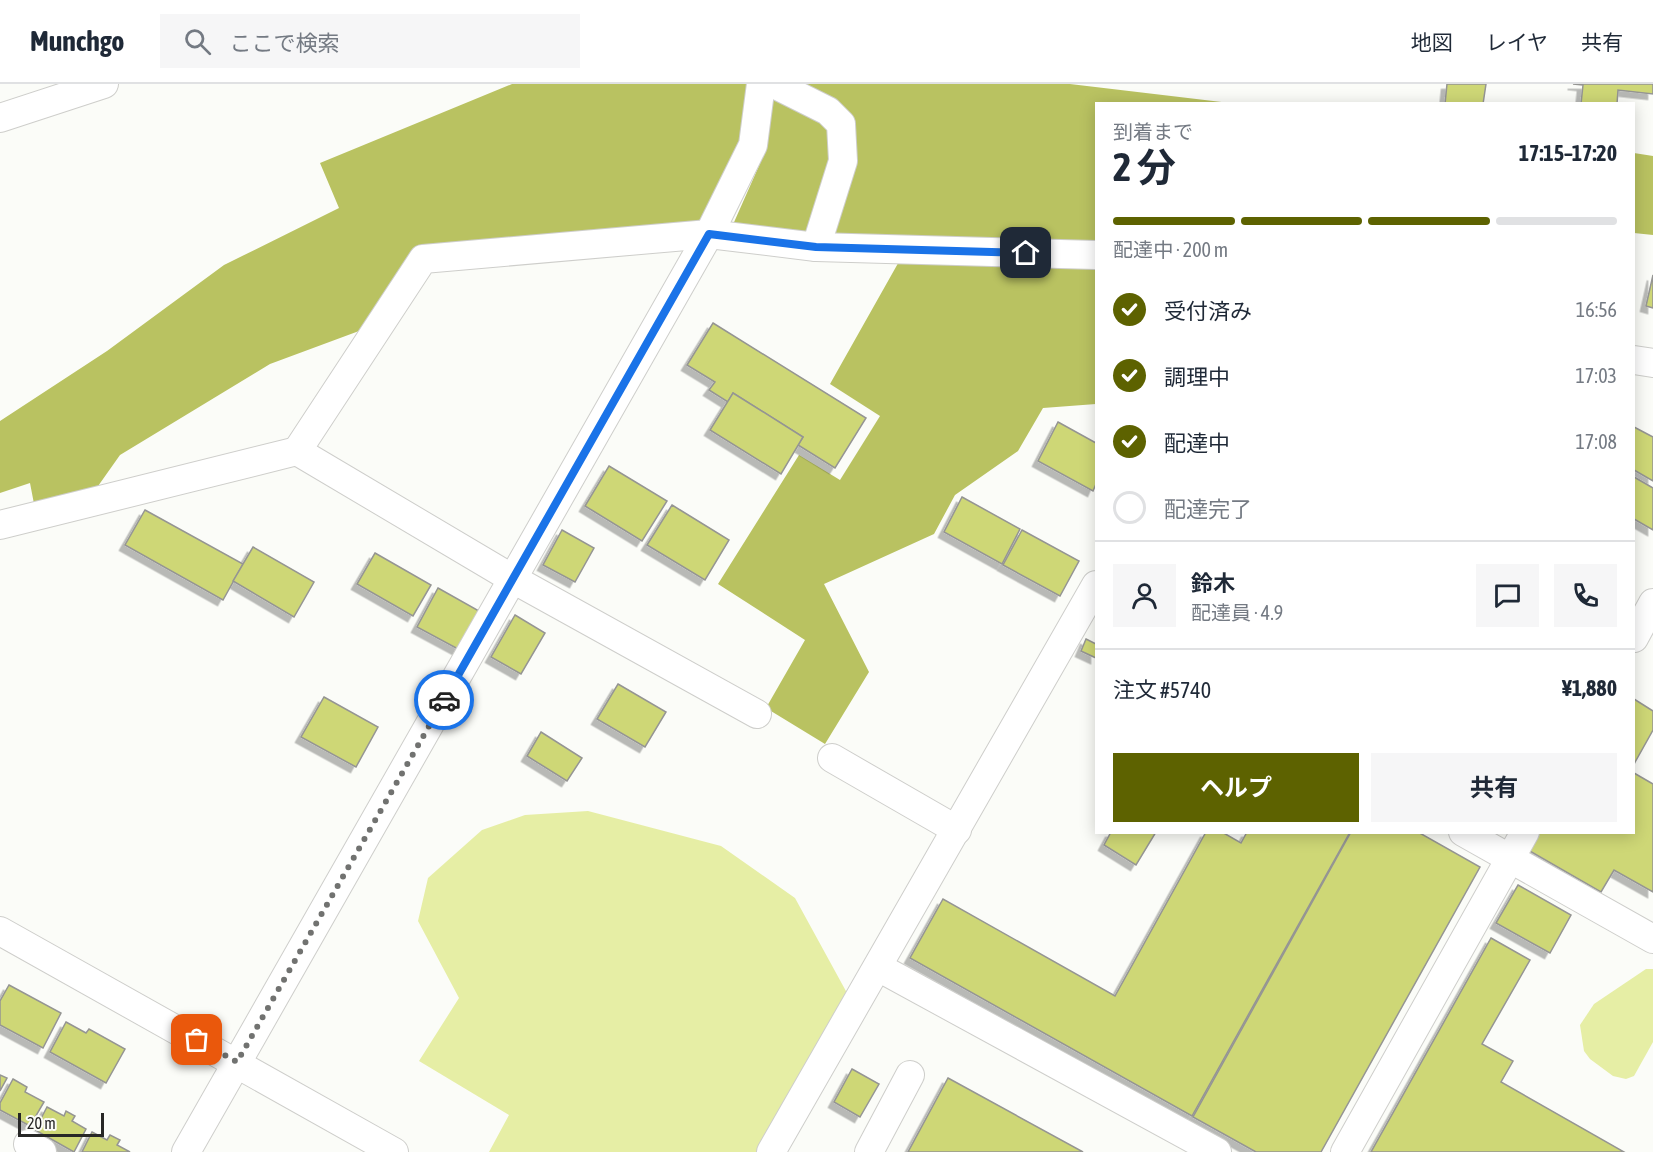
<!DOCTYPE html>
<html lang="ja">
<meta charset="utf-8">
<style>
body{margin:0;font-family:"Asap Condensed","Noto Sans JP",sans-serif;background:#f6f6f7;color:#1f2937;height:100vh;display:flex;flex-direction:column;font-size:22px;white-space:nowrap}
*{box-sizing:border-box;margin:0}
p{font-size:20px;color:#747a83}
.icon{flex:none;width:33px;height:33px;fill:none;stroke:currentColor;stroke-width:2;stroke-linecap:round;stroke-linejoin:round}
.map{position:relative;flex:1;overflow:hidden}
.panel{position:absolute;left:1095px;top:18px;width:540px;height:732px;display:flex;flex-direction:column;background:#fff;border-radius:0px;box-shadow:0 3px 15px #0003}
.panel>*{flex:none}
.scale{position:absolute;left:18px;bottom:15px;width:86px;box-sizing:border-box;padding-left:6px;border:3px solid #272726;border-top:0;font-size:16px;line-height:21px;white-space:nowrap;color:#272726;-webkit-text-stroke:4px #fbfcf8;paint-order:stroke}
.pin{position:absolute;display:grid;place-items:center;width:51px;height:51px;color:#fff;margin:-26px;border-radius:12px;box-shadow:0 3px 9px #0006}
.courier{position:absolute;display:grid;place-items:center;width:60px;height:60px;margin:-30px;border:4px solid #1a73e8;border-radius:50%;background:#fff;color:#222;box-shadow:0 2px 8px #0007}
.headline em{font-style:normal;font-weight:700}
.headline div{display:flex;flex-direction:column-reverse}
.headline{display:flex;align-items:center;justify-content:space-between;height:102px;padding:0 18px}
h1{font-size:39px;font-weight:700;line-height:45px}
.bar{display:grid;grid-template-columns:repeat(4,1fr);gap:9px 6px;align-content:center;height:72px;padding:0 18px}
.bar i{height:8px;border-radius:4px;background:#e0e1e3}
.bar .selected{background:#5d6200}
.bar p{grid-column:span 4}
.line{display:flex;align-items:center;gap:15px;padding:0 18px;border-top:2px solid #e0e1e3}
.line div{flex:1}
.round{display:grid;place-items:center;flex:none;width:63px;height:63px;border-radius:0px;background:#f6f6f7}
ol{padding:0 18px;list-style:none}
li{display:flex;align-items:center;gap:18px;height:66px}
li p{margin-inline-start:auto}
li .icon{padding:6px;border-radius:50%;background:#5d6200;color:#fff;stroke-width:4}
li:last-child{color:#747a83}
li i{width:33px;height:33px;border:3px solid #e0e1e3;border-radius:50%}
.button{display:flex;gap:12px;margin-top:auto;padding:12px 18px}
.button a{flex:1;height:69px;border-radius:0px;background:#5d6200;color:#fff;font-size:24px;font-weight:700;line-height:69px;text-align:center}
.button a+a{background:#f6f6f7;color:#1f2937}
header{display:flex;align-items:center;gap:36px;box-sizing:border-box;height:84px;padding:0 30px;background:#fff;border-bottom:2px solid #e0e1e3}
header strong{font-size:28px}
nav{display:flex;gap:33px;margin-inline-start:auto;font-size:21px}
.search{width:420px;height:54px;background:#f6f6f7;display:flex;align-items:center;gap:15px;box-sizing:border-box;padding:0 21px;border-radius:0px;color:#747a83;font-size:22px}
.map>svg:first-child{display:block}
</style>
<header>
<strong>Munchgo</strong>
<div class="search"><svg class="icon" aria-label="search" viewBox="0 0 24 24"><circle cx="10" cy="10" r="6"/><path d="M15 15l6 6"/></svg>ここで検索</div>
<nav><a>地図</a><a>レイヤ</a><a>共有</a></nav>
</header>
<div class="map">
<svg width="1653" height="1068" viewBox="0 0 1653 1068">
<defs>
<filter id="shadow"><feDropShadow dx="-5.5" dy="5.5" stdDeviation="0" flood-color="#0004"/></filter>
</defs>
<rect width="100%" height="100%" fill="#fbfcf8"/>
<g fill="#e6eea5">
<polygon points="588,727 721,762 795,814 847,909 757,1068 489,1068 509,1031 419,977 459,914 418,837 428,794 482,746 525,731"/>
<polygon points="1646,885 1653,885 1653,958 1634,992 1626,995 1613,992 1590,975 1584,967 1580,941 1594,920"/>
</g>
<g fill="#b9c261">
<polygon points="512,0 751,0 746,57 698,141 416,164 359,247 270,280 120,371 91,412 35,425 30,399 0,409 0,337 107,267 224,181 339,124 320,79"/>
<polygon points="797,0 1070,0 1230,19 1096,20 1096,164 827,156 850,80"/>
<path d="M772,9C787,16 809,23 822,33C853,59 819,124 809,155L731,145L766,66Z"/>
<polygon points="1634,69 1653,72 1653,151 1634,149"/>
<polygon points="901,174 1096,181 1096,320 1043,324 1018,367 955,411 934,450 824,500 869,588 825,660 766,624 805,556 718,500 799,371 840,396 880,332 830,300"/>
</g>
<g fill="#ced776" stroke="#959593" stroke-width="1.5" filter="url(#shadow)">
<polygon points="1447,0 1486,0 1483,20 1445,20"/>
<polygon points="1573,0 1653,0 1653,10 1618,6 1617,20 1581,20 1583,1"/>
<polygon points="1653,191 1653,224 1646,222"/>
<polygon points="713,239 866,334 835,384 798,361 803,353 733,309 728,318 709,306 715,298 687,281"/>
<polygon points="733,309 803,353 781,390 710,346"/>
<polygon points="1058,338 1096,359 1096,400 1093,407 1038,377"/>
<polygon points="1634,343 1653,353 1653,397 1634,386"/>
<polygon points="609,382 667,417 642,457 585,422"/>
<polygon points="1634,393 1653,404 1653,446 1634,435"/>
<polygon points="962,413 1020,445 1002,480 944,448"/>
<polygon points="672,421 729,456 705,496 647,461"/>
<polygon points="145,426 243,480 223,516 125,461"/>
<polygon points="562,446 594,464 575,498 543,481"/>
<polygon points="1022,446 1079,477 1060,512 1003,481"/>
<polygon points="253,463 314,498 294,533 233,497"/>
<polygon points="375,469 431,501 413,532 357,500"/>
<polygon points="438,504 479,527 458,565 417,543"/>
<polygon points="515,531 545,549 521,590 491,573"/>
<polygon points="1086,555 1096,560 1096,574 1081,567"/>
<polygon points="618,600 666,628 645,663 597,635"/>
<polygon points="324,613 378,643 356,683 301,653"/>
<polygon points="1634,615 1653,627 1653,646 1634,680"/>
<polygon points="541,648 582,674 567,697 527,672"/>
<polygon points="1634,689 1653,700 1653,808 1614,786 1601,808 1523,763 1531,748 1634,748"/>
<polygon points="1111,748 1156,748 1136,781 1104,761"/>
<polygon points="1206,748 1222,748 1241,759 1247,748 1350,748 1192,1032 910,874 943,815 1115,912"/>
<polygon points="1351,748 1418,748 1480,783 1321,1068 1256,1068 1193,1033"/>
<polygon points="1518,801 1571,831 1550,869 1496,839"/>
<polygon points="1491,854 1530,876 1482,960 1513,977 1501,998 1624,1068 1371,1068"/>
<polygon points="9,901 61,929 43,964 0,941 0,917"/>
<polygon points="66,938 86,949 89,945 125,965 106,999 50,968"/>
<polygon points="852,985 879,1000 860,1033 834,1018"/>
<polygon points="0,991 7,994 0,1007"/>
<polygon points="948,994 1083,1068 908,1068"/>
<polygon points="13,995 27,1003 25,1008 44,1018 30,1042 0,1026 0,1019"/>
<polygon points="47,1023 64,1032 66,1027 75,1032 72,1037 86,1045 74,1068 35,1046"/>
<polygon points="92,1048 107,1056 110,1051 120,1056 117,1061 130,1068 82,1068"/>
</g>
<g fill="none" stroke-linecap="round" stroke-linejoin="round">
<g stroke="#cececb" stroke-width="30">
<g id="minor">
<polyline points="774,0 828,27 841,40 843,77 816,163"/>
<polyline points="0,34 104,0"/>
<polyline points="1634,276 1653,279"/>
<polyline points="297,367 423,175 709,150 816,163 1096,171"/>
<polyline points="0,441 297,367 513,495 757,630"/>
<polyline points="1634,554 1653,519"/>
<polyline points="832,674 957,746"/>
<polyline points="1463,748 1653,855"/>
<polyline points="0,847 394,1068"/>
<polyline points="878,883 1217,1068"/>
<polyline points="28,1060 42,1068"/>
<polyline points="186,1068 709,150 753,61 761,0"/>
<polyline points="771,1068 1096,501"/>
<polyline points="869,1068 910,991"/>
<polyline points="1345,1068 1525,748"/>
</g>
</g>
<use href="#minor" stroke="#fff" stroke-width="28"/>
</g>
<g fill="none" stroke-linecap="round" stroke-linejoin="round">
<polyline stroke="#717270" stroke-width="6" stroke-dasharray="0 10.8" points="197,956 237,978 444,616"/>
<polyline stroke="#1a73e8" stroke-width="8" points="444,616 709,150 816,163 1026,169"/>
</g>
</svg>
<div class="scale">20 m</div>
<div class="pin" style="left:197px;top:956px;background:#ea580c"><svg class="icon" aria-label="bag" viewBox="0 0 24 24"><path d="M5 8h14l-1 12H6zM9 8a3 3 0 0 1 6 0"/></svg></div>
<div class="pin" style="left:1026px;top:169px;background:#1f2937"><svg class="icon" aria-label="home" viewBox="0 0 24 24"><path d="M3 11l9-7 9 7M6 9v11h12V9"/></svg></div>
<div class="courier" style="left:444px;top:616px"><svg class="icon" aria-label="car" viewBox="0 0 24 24"><path d="M5 17H2v-5l4-1 3-4h7l3 4 3 1v5h-3M9 17h6M6 11h13"/><circle cx="7" cy="17" r="2"/><circle cx="17" cy="17" r="2"/></svg></div>
<section class="panel">
<div class="headline"><div><h1>2 分</h1><p>到着まで</p></div><em>17:15–17:20</em></div>
<div class="bar"><i class="selected"></i><i class="selected"></i><i class="selected"></i><i></i><p>配達中 · 200 m</p></div>
<ol>
<li><svg class="icon" aria-label="check" viewBox="0 0 24 24"><path d="M5 12l5 5 9-10"/></svg>受付済み<p>16:56</p></li>
<li><svg class="icon" aria-label="check" viewBox="0 0 24 24"><path d="M5 12l5 5 9-10"/></svg>調理中<p>17:03</p></li>
<li><svg class="icon" aria-label="check" viewBox="0 0 24 24"><path d="M5 12l5 5 9-10"/></svg>配達中<p>17:08</p></li>
<li><i></i>配達完了</li>
</ol>
<div class="line" style="height:108px"><a class="round"><svg class="icon" aria-label="person" viewBox="0 0 24 24"><circle cx="12" cy="8" r="4"/><path d="M4 21q1-7 8-7t8 7"/></svg></a><div><b>鈴木</b><p>配達員 · 4.9</p></div><a class="round"><svg class="icon" aria-label="chat" viewBox="0 0 24 24"><path d="M4 5h16v11H9l-5 4z"/></svg></a><a class="round"><svg class="icon" aria-label="phone" viewBox="0 0 24 24"><path d="M5 4h4l2 5-3 2q2 4 5 5l2-3 5 2v4C11 20 4 13 5 4z"/></svg></a></div>
<div class="line" style="height:78px"><div>注文 #5740</div><b>¥1,880</b></div>
<div class="button"><a>ヘルプ</a><a>共有</a></div>
</section>
</div>
